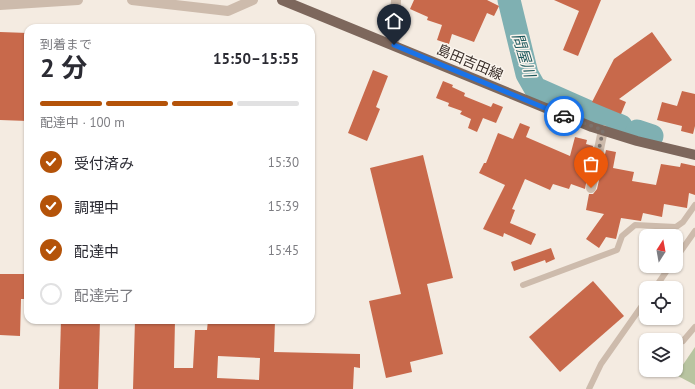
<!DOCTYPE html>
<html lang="ja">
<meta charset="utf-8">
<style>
body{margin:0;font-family:"PT Sans","Noto Sans JP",sans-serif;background:#f7f7f7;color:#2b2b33;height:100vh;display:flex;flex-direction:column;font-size:15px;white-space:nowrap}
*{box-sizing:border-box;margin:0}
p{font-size:13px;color:#7c7c81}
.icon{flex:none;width:22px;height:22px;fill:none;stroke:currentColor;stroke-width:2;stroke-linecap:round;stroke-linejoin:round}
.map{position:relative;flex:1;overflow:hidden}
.side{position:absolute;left:24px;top:24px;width:291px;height:300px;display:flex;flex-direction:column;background:#fff;border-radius:12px;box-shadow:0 1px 3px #0004}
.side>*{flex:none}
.needle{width:26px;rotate:11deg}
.tools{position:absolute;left:639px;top:229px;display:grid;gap:8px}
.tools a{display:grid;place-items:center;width:44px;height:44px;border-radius:8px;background:#fff;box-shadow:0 1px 3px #0004;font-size:20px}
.pin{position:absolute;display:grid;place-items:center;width:34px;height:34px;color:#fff;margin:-41px -17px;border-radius:50% 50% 50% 0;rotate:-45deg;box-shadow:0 0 4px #0007}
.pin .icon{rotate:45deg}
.courier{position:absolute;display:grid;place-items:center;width:40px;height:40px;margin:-20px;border:3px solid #1a73e8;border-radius:50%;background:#fff;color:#222;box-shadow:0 1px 5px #0007}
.headline em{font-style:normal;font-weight:700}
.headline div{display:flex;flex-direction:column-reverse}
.headline{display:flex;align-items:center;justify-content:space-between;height:68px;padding:0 16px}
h1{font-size:26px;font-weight:700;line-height:30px}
.bar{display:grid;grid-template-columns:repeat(4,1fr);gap:6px 4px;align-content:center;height:48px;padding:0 16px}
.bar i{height:5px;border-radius:3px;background:#e1e1e2}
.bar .active{background:#b45309}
.bar p{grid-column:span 4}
ol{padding:0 16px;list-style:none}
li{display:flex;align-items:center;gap:12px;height:44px}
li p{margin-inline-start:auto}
li .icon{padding:4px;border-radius:50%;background:#b45309;color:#fff;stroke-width:4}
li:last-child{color:#7c7c81}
li i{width:22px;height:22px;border:2px solid #e1e1e2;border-radius:50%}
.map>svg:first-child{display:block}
</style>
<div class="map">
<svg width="695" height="389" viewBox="0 0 695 389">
<rect width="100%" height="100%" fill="#f4ebe1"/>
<polygon fill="#b8c4a0" points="695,347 695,385 676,375"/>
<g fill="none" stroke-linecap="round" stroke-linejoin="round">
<g stroke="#7fb0b2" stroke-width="23">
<polyline points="509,0 527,74 535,88 621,126"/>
<polyline points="637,131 652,136"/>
</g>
</g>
<g fill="#c8694b" fill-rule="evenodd">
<polygon points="414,0 487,0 499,6 494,16 487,13 474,42 452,34 449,44 437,40 442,25 427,20 428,17 410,9"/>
<polygon points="554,0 601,0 578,56 563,50 579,11"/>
<polygon points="0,32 28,33 28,121 0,120"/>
<polygon points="652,32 672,60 619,99 626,102 621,114 592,102 614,59"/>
<polygon points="373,70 388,76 376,107 380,109 367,141 348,133"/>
<polygon points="443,81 453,85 452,87 465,93 464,96 491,107 493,103 503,107 496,123 483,118 477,132 468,128 471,119 460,114 462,111 448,106 449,103 436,98"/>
<polygon points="682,91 695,94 695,126 693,134 681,131 682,126 657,120 662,102 677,106"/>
<polygon points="520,123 530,127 526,137 570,156 575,137 587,140 586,144 593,146 585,189 571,184 569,189 553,184 550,190 525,179 512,209 515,210 510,223 536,234 531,245 504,233 503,237 483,229 505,185 479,173 484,163 486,163 498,133 513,139"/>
<polygon points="606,150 616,152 613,168 634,172 632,181 656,185 661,164 680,167 681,163 695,166 695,195 689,193 687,208 664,204 662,217 643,213 641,221 621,218 616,239 606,237 599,248 586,239 604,214 586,210 589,194 593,194 597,189"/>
<polygon points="423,155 453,278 427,284 443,354 410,362 412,372 386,378 369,301 401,294 370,168"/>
<polygon points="551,248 555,259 546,263 545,260 514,271 511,262"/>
<polygon points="0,274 28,274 28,299 21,299 20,336 0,335"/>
<polygon points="593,281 624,316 560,372 529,337"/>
<polygon points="61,320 100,320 98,389 59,389"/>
<path d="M135,320H175L174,368H193L195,330H207L208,320H275L274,352L360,354V368L354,367L353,389H133ZM218,356L260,358L259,380L217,378Z"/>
</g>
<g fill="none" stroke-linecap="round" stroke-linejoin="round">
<g stroke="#cdbbac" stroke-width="6">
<polyline points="676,258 695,231"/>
<polyline points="523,285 617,250 622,236 635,225 676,227 683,222 695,205"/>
<polyline points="655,288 670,266"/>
<polyline points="683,341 695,327"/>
<polyline points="589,389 601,364 646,300"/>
</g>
<polyline stroke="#cdbbac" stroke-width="10" points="591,188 603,130"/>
<g stroke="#cdbbac" stroke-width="10">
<polyline points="132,0 228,11 253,0"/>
<polyline points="0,5 78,0"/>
<polyline points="394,45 396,0"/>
</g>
<polyline stroke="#7d675c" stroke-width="10" points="282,0 592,127 637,141 695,155"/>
</g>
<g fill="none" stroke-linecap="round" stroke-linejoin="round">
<polyline stroke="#7c716b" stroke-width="4" stroke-dasharray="0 7.2" points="564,116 603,130 591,188"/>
<polyline stroke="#1a73e8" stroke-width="5" points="394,45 564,116"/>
</g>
<g text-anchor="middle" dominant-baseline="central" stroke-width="3" stroke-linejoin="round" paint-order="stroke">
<g font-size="14" fill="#3b302b" stroke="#fbf5ee">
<text transform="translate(470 62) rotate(23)">島田吉田線</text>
</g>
<g font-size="15" font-style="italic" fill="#1f5a5e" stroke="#fbf5ee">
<text transform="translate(524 55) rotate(73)">問屋川</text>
</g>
</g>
</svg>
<div class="tools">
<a><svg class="needle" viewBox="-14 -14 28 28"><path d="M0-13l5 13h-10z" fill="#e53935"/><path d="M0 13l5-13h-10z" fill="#7c7c81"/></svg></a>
<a><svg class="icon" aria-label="locate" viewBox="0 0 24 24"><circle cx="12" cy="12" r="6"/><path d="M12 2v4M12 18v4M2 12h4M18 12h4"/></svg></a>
<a><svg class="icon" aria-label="layers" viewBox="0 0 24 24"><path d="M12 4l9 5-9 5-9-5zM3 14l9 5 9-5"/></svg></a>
</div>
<div class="pin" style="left:591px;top:188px;background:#ea580c"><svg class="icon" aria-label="bag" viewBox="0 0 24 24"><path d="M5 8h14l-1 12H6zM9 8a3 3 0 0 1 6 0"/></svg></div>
<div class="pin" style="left:394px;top:45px;background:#1f2937"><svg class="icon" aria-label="home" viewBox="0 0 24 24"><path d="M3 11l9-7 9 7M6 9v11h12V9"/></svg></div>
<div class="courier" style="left:564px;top:116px"><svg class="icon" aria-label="car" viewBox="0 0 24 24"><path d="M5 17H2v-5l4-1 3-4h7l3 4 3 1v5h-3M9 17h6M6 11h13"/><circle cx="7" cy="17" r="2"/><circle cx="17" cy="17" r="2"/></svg></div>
<section class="side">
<div class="headline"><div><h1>2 分</h1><p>到着まで</p></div><em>15:50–15:55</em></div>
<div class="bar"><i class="active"></i><i class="active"></i><i class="active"></i><i></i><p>配達中 · 100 m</p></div>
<ol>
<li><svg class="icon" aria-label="check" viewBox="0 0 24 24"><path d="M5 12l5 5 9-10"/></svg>受付済み<p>15:30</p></li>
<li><svg class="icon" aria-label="check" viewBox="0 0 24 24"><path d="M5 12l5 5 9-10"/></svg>調理中<p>15:39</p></li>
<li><svg class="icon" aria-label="check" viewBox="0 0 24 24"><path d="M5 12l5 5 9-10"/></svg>配達中<p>15:45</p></li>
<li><i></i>配達完了</li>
</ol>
</section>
</div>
